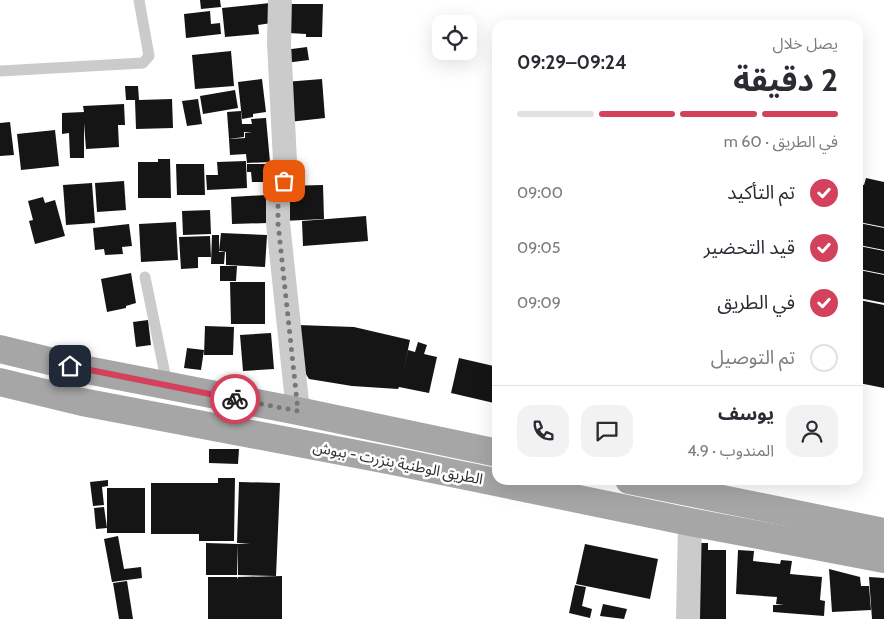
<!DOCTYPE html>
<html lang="ar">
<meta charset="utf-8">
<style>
body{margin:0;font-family:Cabin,"Noto Sans Arabic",sans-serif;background:#f2f2f3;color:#2b2b33;direction:rtl;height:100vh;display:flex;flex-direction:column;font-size:19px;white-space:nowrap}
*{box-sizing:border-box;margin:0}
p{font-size:16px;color:#7c7c81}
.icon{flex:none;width:28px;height:28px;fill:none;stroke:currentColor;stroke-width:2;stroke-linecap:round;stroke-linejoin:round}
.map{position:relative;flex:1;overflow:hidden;direction:ltr}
.sheet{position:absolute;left:492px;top:20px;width:371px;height:465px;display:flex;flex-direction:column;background:#fff;border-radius:15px;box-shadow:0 5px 20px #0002;direction:rtl}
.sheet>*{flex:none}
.tools{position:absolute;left:432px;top:15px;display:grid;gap:10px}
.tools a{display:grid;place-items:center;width:45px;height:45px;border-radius:10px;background:#fff;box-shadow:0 5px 20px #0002;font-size:25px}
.pin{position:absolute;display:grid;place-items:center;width:42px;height:42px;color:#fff;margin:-21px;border-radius:10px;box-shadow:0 2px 8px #0006}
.courier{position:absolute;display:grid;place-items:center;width:50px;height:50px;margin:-25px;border:4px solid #d3415d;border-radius:50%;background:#fff;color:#222;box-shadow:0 1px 6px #0007}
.summary em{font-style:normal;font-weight:700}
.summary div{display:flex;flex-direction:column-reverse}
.summary{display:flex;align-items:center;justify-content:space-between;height:85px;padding:0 25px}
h1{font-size:32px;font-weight:700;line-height:38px}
.bar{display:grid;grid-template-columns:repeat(4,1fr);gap:8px 5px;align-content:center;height:60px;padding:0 25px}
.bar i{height:6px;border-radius:4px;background:#e1e1e2}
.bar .current{background:#d3415d}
.bar p{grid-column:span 4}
.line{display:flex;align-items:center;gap:12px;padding:0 25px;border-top:1px solid #e1e1e2}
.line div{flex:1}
.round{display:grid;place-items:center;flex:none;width:52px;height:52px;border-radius:15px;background:#f2f2f3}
ol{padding:0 25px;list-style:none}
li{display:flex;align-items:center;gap:15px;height:55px}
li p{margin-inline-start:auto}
li .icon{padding:5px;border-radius:50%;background:#d3415d;color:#fff;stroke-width:4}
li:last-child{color:#7c7c81}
li i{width:28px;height:28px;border:2px solid #e1e1e2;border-radius:50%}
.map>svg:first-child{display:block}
</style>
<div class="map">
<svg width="884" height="619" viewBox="0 0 884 619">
<rect width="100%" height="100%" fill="#fff"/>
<g fill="#151515">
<polygon points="200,0 220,0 221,7 201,9"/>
<polygon points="270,3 272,23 258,25 259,34 225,37 222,8"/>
<polygon points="289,4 323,4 322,37 306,37 306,34 288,33"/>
<polygon points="210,11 211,24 220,23 221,34 186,38 184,14"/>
<polygon points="307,47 309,60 285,63 284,50"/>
<polygon points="231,51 234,86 195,89 192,55"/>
<polygon points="262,79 266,112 253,114 253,117 242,119 238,82"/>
<polygon points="322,79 325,118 289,122 285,82"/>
<polygon points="125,86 138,86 139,100 172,99 173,128 136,129 135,100 126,100"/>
<polygon points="235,90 238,108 203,114 200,96"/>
<polygon points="198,99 202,124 187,126 182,101"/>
<polygon points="124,104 125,125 118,125 119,147 86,149 84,123 84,158 70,158 69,133 62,134 62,113 84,112 83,106"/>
<polygon points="241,111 242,124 252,124 251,119 266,118 270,162 247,163 246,154 230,155 229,139 245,138 245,133 252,133 244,132 244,137 229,139 227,112"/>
<polygon points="10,122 14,155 0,156 0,123"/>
<polygon points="55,130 59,166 21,170 17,134"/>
<polygon points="158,159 170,159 171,198 138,198 138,162 158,162"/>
<polygon points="246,161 247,188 207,190 206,175 218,175 217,162"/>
<polygon points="176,164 204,164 205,195 177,195"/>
<polygon points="247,164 274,164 274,182 252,182 251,172 247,172"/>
<polygon points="866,178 884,182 884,227 859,222 859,184 864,185"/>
<polygon points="124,181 126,210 97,212 95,183"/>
<polygon points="92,183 95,223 66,225 63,185"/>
<polygon points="323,185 324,219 283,221 282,186"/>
<polygon points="266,195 268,223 232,224 231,197"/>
<polygon points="43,197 45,203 55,200 65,236 35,244 29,221 33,220 28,201"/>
<polygon points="210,210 211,234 183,235 182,211"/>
<polygon points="366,216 368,241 303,246 302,221"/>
<polygon points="176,222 178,260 141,262 139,224"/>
<polygon points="859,223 884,228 884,250 859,245"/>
<polygon points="129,224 132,246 122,247 123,254 105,255 104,249 95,250 93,228"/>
<polygon points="221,233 267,235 265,267 226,265 226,252 219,251"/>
<polygon points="212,235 219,235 219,252 225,252 224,264 211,264"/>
<polygon points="210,236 211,257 198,257 198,268 181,269 179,237"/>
<polygon points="859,246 884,251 884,274 859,269"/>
<polygon points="220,266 237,266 236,281 220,281"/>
<polygon points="859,270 884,275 884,303 859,298"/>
<polygon points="131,273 136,303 126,306 126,308 107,312 101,279"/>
<polygon points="230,282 265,282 265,324 231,324"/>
<polygon points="859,300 884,305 884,388 859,383"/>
<polygon points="148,320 151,345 136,347 133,322"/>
<polygon points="298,325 354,327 410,340 403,373 408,350 415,352 418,342 427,345 424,354 437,357 429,393 399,387 398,389 352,386 309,379 302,368"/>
<polygon points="205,326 234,327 233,355 204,355"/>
<polygon points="271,333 274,369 243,371 240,335"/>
<polygon points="187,348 204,350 201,370 184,368"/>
<polygon points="459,358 498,367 498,385 494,403 451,393"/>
<polygon points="209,449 239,449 238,464 209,463"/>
<polygon points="218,478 235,478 234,541 199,541 199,534 151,534 151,483 218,483"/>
<polygon points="108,480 108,486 102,487 104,505 93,506 90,482"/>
<polygon points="239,482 280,483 276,576 238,575 238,544 250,543 237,543"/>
<rect x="107" y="488" width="38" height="45"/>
<polygon points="104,507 107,528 96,529 94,508"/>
<polygon points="118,536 124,569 141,567 142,578 112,582 104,539"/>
<polygon points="206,543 238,544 237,575 206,575"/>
<polygon points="692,543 708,543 708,550 726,550 726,619 691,619"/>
<polygon points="585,544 658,559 650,599 576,584"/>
<polygon points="738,550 754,551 753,561 780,564 781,560 792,561 790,574 822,577 820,600 825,601 824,616 773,612 773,605 784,605 776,604 777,597 736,594"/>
<polygon points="829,569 860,577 861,586 869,586 871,610 832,612"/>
<polygon points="282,576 282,619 208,619 208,577 237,577 238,579 238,577"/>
<polygon points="869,577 884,578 884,619 872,619"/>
<polygon points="127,581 133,619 119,619 113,583"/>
<polygon points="575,585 586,587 582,606 592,609 590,618 569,613"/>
<polygon points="603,604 627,609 624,619 600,616"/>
</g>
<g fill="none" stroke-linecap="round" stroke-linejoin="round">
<g stroke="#cbcbcb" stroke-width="11">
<polyline points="0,71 143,63 149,56 139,0"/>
<polyline points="145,277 167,384"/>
</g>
<g stroke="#cbcbcb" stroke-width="24">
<polyline points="280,0 279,43 285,161 283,181 278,197 278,223 298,411"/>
<polyline points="688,619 690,522"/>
</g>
<g stroke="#a6a6a6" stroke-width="28">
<polyline points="0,349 87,370 298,411 498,453"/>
<polyline points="0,382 82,402 388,460 690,522 884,559"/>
<polyline points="629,480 884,532"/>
</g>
</g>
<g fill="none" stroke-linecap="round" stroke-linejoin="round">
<polyline stroke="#777" stroke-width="5" stroke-dasharray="0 9" points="235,399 298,411 278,223 278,197 284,181"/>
<polyline stroke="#d3415d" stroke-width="6" points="70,366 235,399"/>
</g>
<g text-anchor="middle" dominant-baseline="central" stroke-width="5" stroke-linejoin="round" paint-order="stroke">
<g font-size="15" fill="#2e2e2e" stroke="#fff">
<text transform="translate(398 463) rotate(11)">الطريق الوطنية بنزرت - ببوش</text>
</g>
</g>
</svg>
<div class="tools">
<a><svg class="icon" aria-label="locate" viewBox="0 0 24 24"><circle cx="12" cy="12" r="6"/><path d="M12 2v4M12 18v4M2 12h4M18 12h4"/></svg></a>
</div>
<div class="pin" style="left:284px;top:181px;background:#ea580c"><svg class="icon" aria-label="bag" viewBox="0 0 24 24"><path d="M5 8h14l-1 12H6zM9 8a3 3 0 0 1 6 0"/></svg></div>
<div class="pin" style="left:70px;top:366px;background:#1f2937"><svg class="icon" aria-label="home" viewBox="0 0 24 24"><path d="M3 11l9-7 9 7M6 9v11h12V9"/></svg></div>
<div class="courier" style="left:235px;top:399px"><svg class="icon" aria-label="bike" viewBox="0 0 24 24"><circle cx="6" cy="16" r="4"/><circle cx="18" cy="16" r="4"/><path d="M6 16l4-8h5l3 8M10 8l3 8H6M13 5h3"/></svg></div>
<section class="sheet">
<div class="summary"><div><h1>2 دقيقة</h1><p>يصل خلال</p></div><em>09:24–09:29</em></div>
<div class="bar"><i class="current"></i><i class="current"></i><i class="current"></i><i></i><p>في الطريق · 60 m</p></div>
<ol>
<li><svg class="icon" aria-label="check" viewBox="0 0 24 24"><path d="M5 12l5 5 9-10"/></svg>تم التأكيد<p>09:00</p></li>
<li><svg class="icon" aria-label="check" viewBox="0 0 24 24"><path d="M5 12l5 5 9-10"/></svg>قيد التحضير<p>09:05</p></li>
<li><svg class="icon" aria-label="check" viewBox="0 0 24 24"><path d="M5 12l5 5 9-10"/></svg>في الطريق<p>09:09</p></li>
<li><i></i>تم التوصيل</li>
</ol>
<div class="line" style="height:90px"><a class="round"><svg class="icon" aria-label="person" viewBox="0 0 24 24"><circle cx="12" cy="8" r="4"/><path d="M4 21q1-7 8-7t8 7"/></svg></a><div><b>يوسف</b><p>المندوب · 4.9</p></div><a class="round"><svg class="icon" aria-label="chat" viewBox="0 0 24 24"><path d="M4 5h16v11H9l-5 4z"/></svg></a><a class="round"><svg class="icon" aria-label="phone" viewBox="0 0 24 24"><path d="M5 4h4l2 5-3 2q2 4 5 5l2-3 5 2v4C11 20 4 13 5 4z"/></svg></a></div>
</section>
</div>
